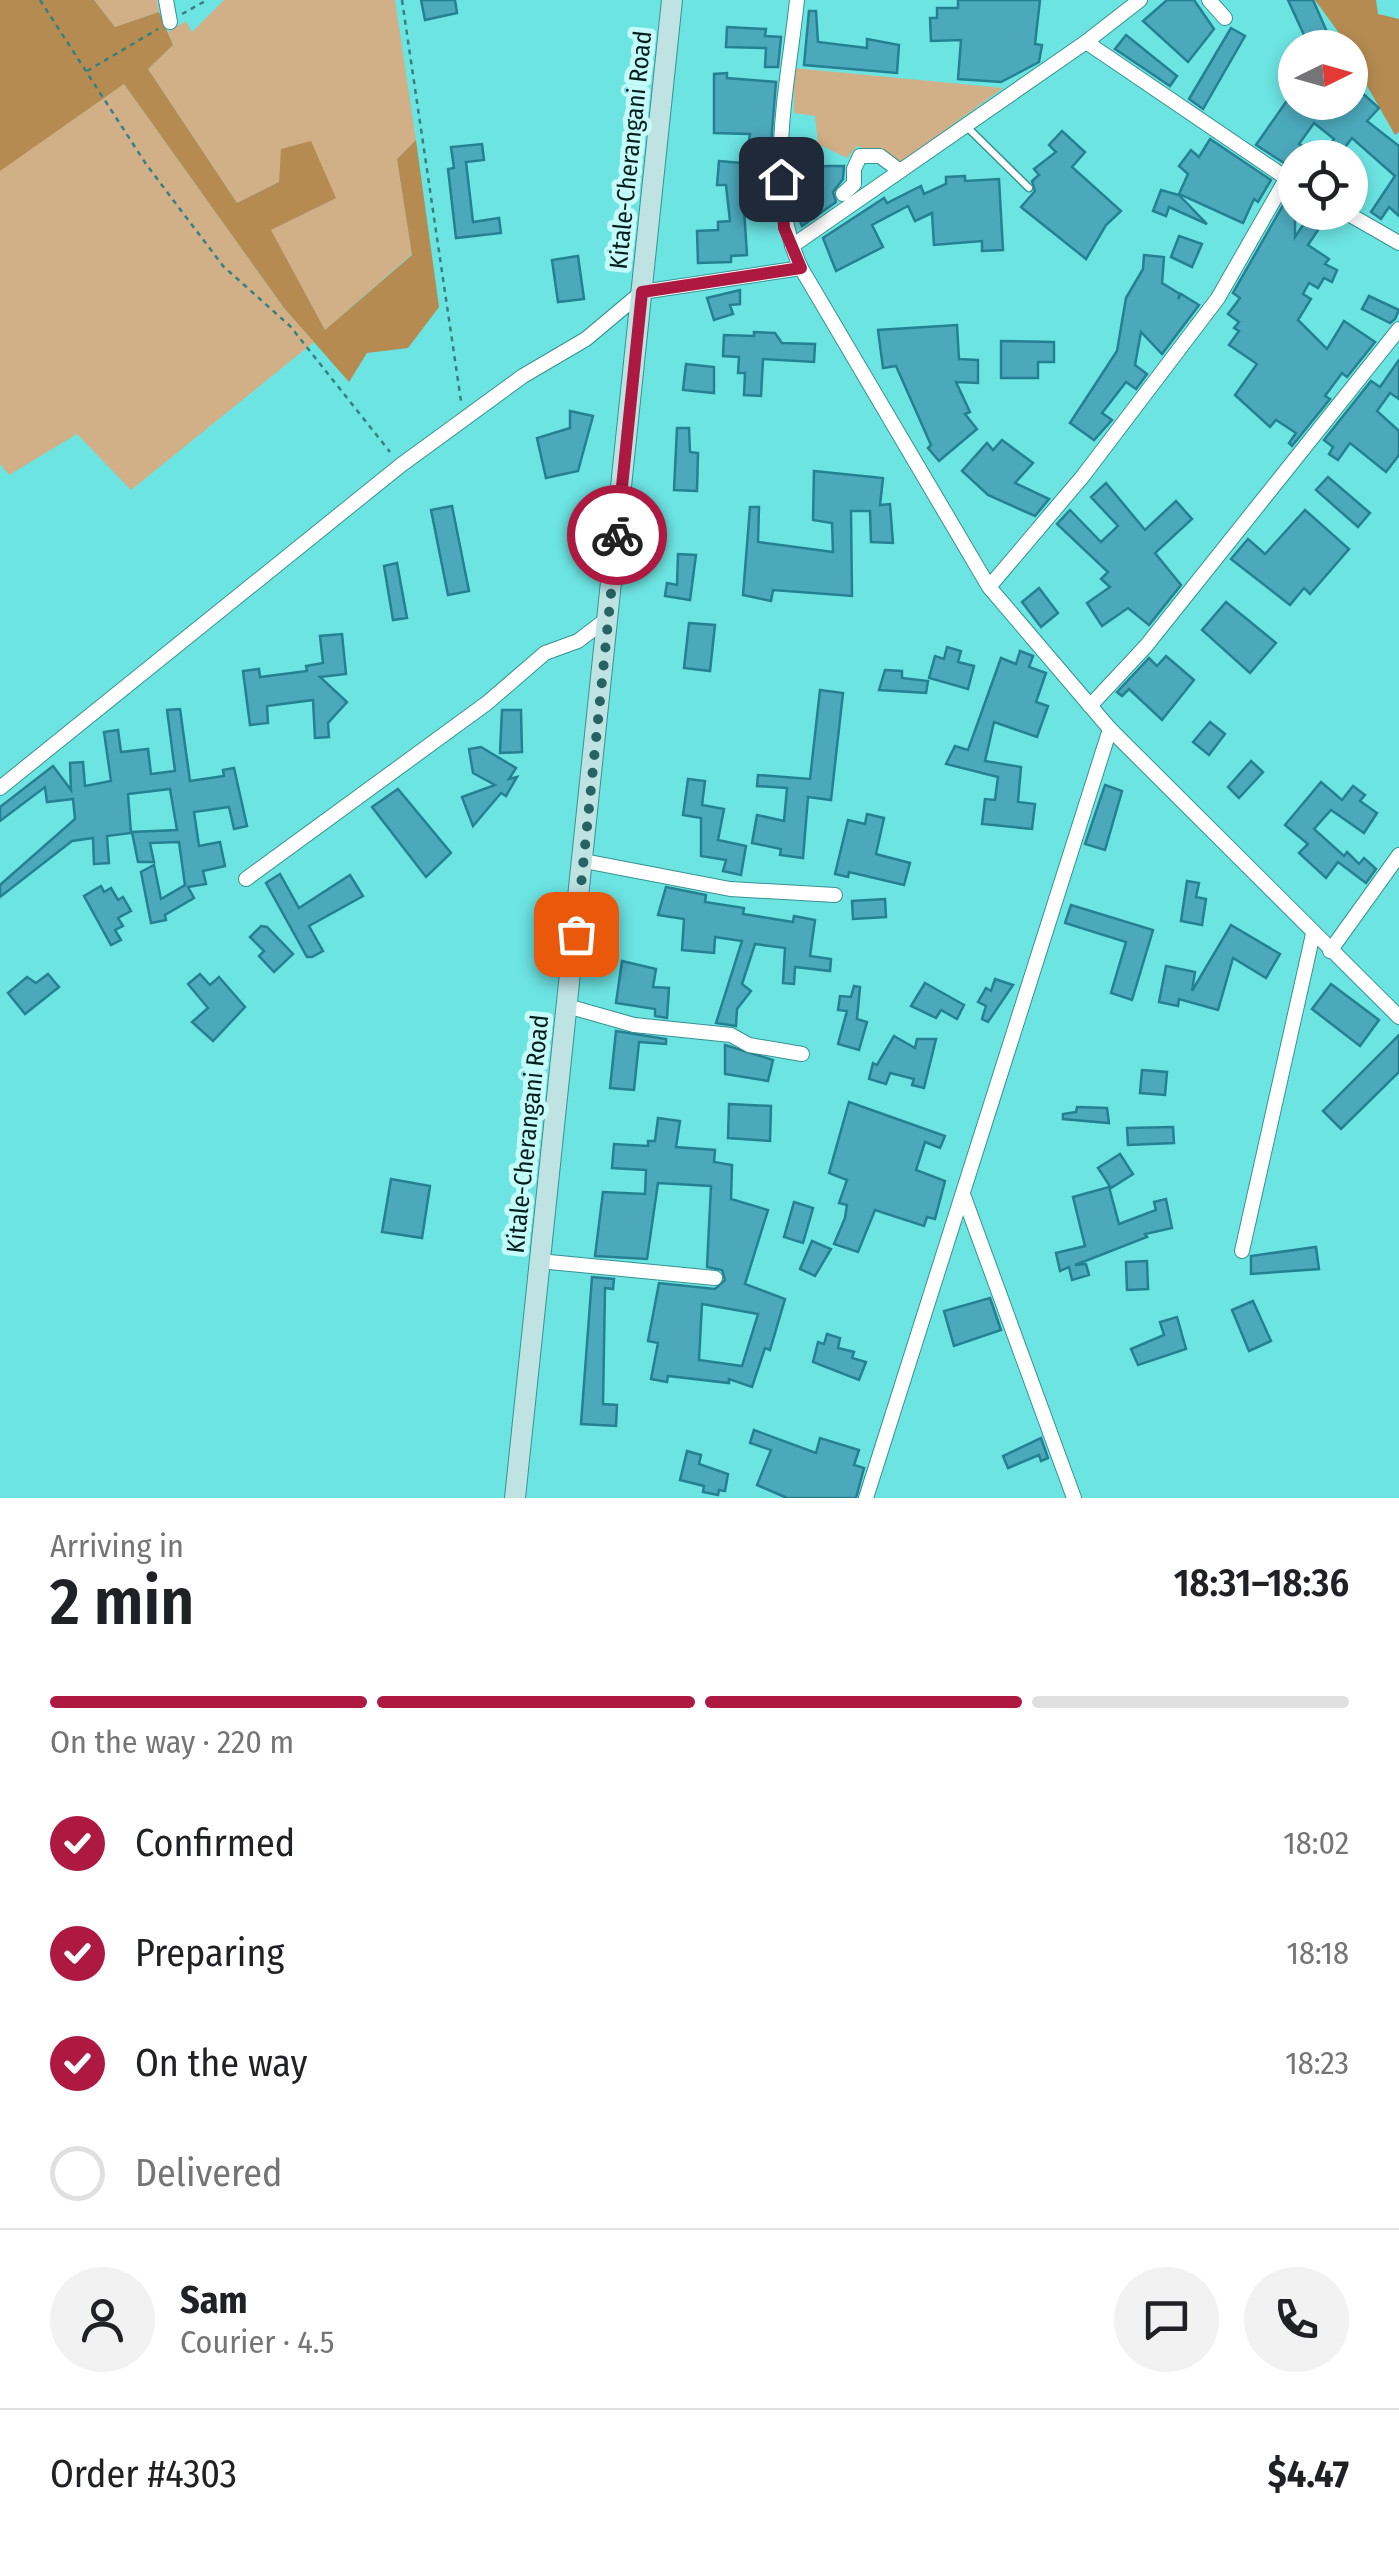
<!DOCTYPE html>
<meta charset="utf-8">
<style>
body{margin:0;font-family:"Fira Sans Condensed",sans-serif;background:#f2f2f2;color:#202124;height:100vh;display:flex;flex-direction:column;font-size:38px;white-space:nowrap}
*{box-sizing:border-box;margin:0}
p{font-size:32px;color:#757577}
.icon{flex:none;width:55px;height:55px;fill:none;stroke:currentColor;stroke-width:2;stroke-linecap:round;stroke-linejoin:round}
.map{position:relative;height:1498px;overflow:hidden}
.details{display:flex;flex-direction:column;background:#fff;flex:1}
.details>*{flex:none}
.needle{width:65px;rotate:85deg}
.buttons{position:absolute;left:1278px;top:30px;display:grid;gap:20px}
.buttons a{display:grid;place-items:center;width:90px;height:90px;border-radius:50%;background:#fff;box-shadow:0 5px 15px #0003;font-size:50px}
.pin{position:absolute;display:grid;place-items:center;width:85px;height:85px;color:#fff;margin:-42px;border-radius:20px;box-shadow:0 5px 15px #0006}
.courier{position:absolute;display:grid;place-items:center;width:100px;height:100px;margin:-50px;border:8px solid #ad1940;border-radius:50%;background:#fff;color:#222;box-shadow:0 2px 12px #0007}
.headline em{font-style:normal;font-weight:600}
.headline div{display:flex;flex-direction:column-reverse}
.headline{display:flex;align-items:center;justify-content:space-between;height:170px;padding:0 50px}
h1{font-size:65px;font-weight:600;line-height:75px}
.bar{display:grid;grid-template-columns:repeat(4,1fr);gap:15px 10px;align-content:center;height:120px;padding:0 50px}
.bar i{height:12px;border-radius:8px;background:#e0e0e0}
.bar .current{background:#ad1940}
.bar p{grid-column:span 4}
.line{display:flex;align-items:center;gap:25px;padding:0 50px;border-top:2px solid #e0e0e0}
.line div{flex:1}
.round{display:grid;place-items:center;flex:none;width:105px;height:105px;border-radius:52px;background:#f2f2f2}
ol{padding:0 50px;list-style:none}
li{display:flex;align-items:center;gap:30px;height:110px}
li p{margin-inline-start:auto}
li .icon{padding:10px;border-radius:50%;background:#ad1940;color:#fff;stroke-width:4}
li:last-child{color:#757577}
li i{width:55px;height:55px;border:5px solid #e0e0e0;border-radius:50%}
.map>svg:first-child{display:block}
</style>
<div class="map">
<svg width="1399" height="1498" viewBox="0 0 1399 1498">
<rect width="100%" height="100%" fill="#6ce4e2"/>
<g fill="#d1b087">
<polygon points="94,0 157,0 159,12 115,27"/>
<polygon points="224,0 395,0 416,140 397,159 412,254 325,330 270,229 335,198 311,142 282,149 279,182 237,203 148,69 173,45 168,32 186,21 192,32"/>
<polygon points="794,68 1003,88 901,162 857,146 847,158 818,144 815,116 794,113"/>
<polygon points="124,84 284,308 314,342 131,490 77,434 9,475 0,464 0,170"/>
</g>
<g fill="#b58b51">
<polygon points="0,0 94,0 115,27 159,12 173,45 148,69 237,203 279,182 281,149 311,141 336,198 271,230 325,330 412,255 397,159 416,140 439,307 408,348 367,353 349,382 284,308 124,84 0,171"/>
<polygon points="1315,0 1376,0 1378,14 1399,19 1399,132 1395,135 1350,56 1350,48"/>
</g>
<g fill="#4ca9bc" stroke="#258092" stroke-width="2.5" fill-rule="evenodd">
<polygon points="421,0 455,0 457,13 425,20"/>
<polygon points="958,0 1040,0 1035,44 1042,45 1039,62 1001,82 958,79 961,40 931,41 930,18 937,18 937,8 958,8"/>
<polygon points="1167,0 1194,0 1214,29 1188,62 1143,21"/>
<polygon points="1288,0 1313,0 1334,48 1310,48"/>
<polygon points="809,11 816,11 818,42 867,48 867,39 899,45 897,73 804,65"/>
<polygon points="727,27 766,29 765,36 781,37 778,67 765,67 766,48 726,47"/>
<polygon points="1231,28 1245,36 1203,109 1189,99"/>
<polygon points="1126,35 1177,76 1170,86 1115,49"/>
<polygon points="727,73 727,78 776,82 771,143 749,140 750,134 714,133 714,74"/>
<path d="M1350,82L1379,108L1367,121L1399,146V216L1389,207L1381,219L1371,212L1395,176L1352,138L1337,158H1295V170L1256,145L1295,89V102H1350ZM1314,123L1334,139L1321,157L1299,144Z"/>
<polygon points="1062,131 1085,152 1072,167 1121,211 1106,225 1086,259 1021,207 1035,191 1032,181 1039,175 1034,169 1056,152 1049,145"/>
<polygon points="1210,139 1271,180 1258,202 1254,199 1243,223 1179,194 1188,174 1179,166 1191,150 1199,157"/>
<polygon points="482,144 484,160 466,162 473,222 499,218 501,233 456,238 448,169 454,168 451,147"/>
<polygon points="719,161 741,163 747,255 731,256 731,262 698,263 697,231 718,230 718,222 730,221 726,185 717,185"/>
<polygon points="829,166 844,166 843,179 833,192 836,202 802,226 794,205 819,188 795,184 798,167"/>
<polygon points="965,176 965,181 999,179 1003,250 982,251 982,241 934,245 932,213 915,221 908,206 872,225 883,247 836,271 823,238 884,198 887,203 921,186 924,194 946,184 946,177"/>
<polygon points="1161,190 1179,195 1207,224 1169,207 1166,216 1153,211"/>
<polygon points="1290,193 1295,195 1295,237 1309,216 1322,224 1308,245 1329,259 1325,264 1337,270 1332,282 1324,278 1318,288 1309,283 1303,294 1311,299 1298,320 1327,349 1344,321 1375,342 1347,377 1342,373 1325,396 1330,399 1292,446 1289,443 1296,433 1276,420 1270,427 1235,395 1257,364 1229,345 1239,331 1234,328 1239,322 1228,314 1240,298 1233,293"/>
<polygon points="1179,236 1202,244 1192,267 1171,257"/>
<polygon points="1144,255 1164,257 1162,283 1180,294 1178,299 1181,294 1199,305 1162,354 1141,332 1135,365 1147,374 1136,389 1126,382 1102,413 1112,420 1094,440 1070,423 1117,351 1126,298 1143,269"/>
<polygon points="578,256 584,299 558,302 552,260"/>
<polygon points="740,290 740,304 730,305 733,314 714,320 707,298"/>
<polygon points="1369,296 1399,310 1395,319 1390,323 1362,309"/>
<polygon points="957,325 959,359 978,360 978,383 956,382 970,412 965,414 977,429 939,461 928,448 931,445 896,366 883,368 878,330"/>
<polygon points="754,332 775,333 782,343 815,344 814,362 763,359 761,396 744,395 745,373 738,373 739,357 723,356 724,335 754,336"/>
<polygon points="1001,341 1054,342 1054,362 1038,362 1038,378 1001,378"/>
<polygon points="1399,360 1399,399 1390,393 1377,411 1399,431 1399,455 1386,472 1350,443 1338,460 1329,454 1333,447 1324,440 1371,381 1380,387"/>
<polygon points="686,364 714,367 714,393 683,390"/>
<polygon points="570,411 593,416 578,471 546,478 537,438 570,428"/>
<polygon points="677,428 689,428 690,452 698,453 697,491 674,490"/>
<polygon points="1002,440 1033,463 1015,483 1049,499 1035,516 988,495 962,471 987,443 993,450"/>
<polygon points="814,471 883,478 880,505 890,504 893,543 871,542 870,511 851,511 852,596 773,590 771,601 743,595 750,507 759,507 758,542 833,552 832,523 813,520"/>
<polygon points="1328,477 1370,513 1358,527 1316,490"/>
<polygon points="1106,483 1145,530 1176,501 1192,519 1155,553 1181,585 1149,625 1128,608 1102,626 1087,603 1110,587 1101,579 1108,572 1057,524 1070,510 1101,542 1118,526 1091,497"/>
<polygon points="452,506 469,591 448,595 431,510"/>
<polygon points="1305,510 1349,549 1310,594 1304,588 1290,605 1231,559 1248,539 1265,554"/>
<polygon points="678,554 696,555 690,600 665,596 667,583 677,585"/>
<polygon points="397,563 407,618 393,620 384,566"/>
<polygon points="1039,588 1058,613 1041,627 1022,602"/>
<polygon points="1226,602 1276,643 1250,673 1202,630"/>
<polygon points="689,623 715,625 710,671 684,668"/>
<polygon points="342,634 346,674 320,677 347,702 328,723 329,737 315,738 313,700 267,706 268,723 250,725 243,671 259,669 260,677 307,671 306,666 323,663 320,636"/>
<polygon points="947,647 961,651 958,662 974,666 968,689 929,678 935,656 944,659"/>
<polygon points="1020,651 1033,656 1029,667 1046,673 1036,702 1048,706 1037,737 994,722 985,761 1021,767 1018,802 1035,804 1032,829 982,824 985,799 995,800 998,777 946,764 955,746 968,750 1001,658 1016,664"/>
<polygon points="1166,656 1194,680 1162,720 1129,689 1122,696 1117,692 1149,658 1157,666"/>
<polygon points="885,670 902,671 902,678 928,681 926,693 879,690"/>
<polygon points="820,690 843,693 831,800 808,797 803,858 780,855 781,849 752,843 757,815 784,821 787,788 757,786 758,775 810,779"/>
<polygon points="180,709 190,781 224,776 223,770 234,768 247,826 234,829 229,807 194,812 199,846 220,842 225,866 203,871 206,884 188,887 194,898 165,915 166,920 151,923 141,872 154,865 161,899 185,885 179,842 150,843 154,862 138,862 132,832 177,830 170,789 128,794 131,833 107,836 109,863 94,864 93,838 72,841 0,897 0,885 75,819 73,799 47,802 45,787 0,821 0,807 53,766 71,790 70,763 83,762 85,786 111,781 104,732 118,730 121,752 148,749 151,774 175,771 167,710"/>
<polygon points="502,710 521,710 522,752 500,753"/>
<polygon points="1210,722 1225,734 1209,755 1193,742"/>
<polygon points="481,747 516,768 509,779 517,777 506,796 501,793 473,826 462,797 495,785 473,773 469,749"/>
<polygon points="1251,761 1263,772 1239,798 1228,787"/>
<polygon points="688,779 705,781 702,805 724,809 718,840 746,846 741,875 723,871 726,860 701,856 701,818 683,815"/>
<polygon points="1321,782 1342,800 1353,786 1365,795 1360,801 1377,813 1364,833 1331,810 1314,829 1344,856 1347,852 1359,864 1364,858 1376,869 1366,883 1338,862 1326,878 1299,853 1308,844 1285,825"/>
<polygon points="1105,785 1122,791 1105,850 1085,844"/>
<polygon points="398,789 451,853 426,877 372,807"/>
<polygon points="867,814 884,818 876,854 910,863 904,885 849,872 848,877 835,874 848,820 865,824"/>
<polygon points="280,874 299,908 350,875 363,896 309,926 323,951 312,957 307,957 266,883"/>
<polygon points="1187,881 1199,883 1196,897 1206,899 1202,925 1181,921"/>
<polygon points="101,886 104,892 111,888 118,900 123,897 131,911 118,918 123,926 115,930 121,940 111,945 84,896"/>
<polygon points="666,887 706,895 705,902 744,908 743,914 793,922 794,916 815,920 810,956 831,959 830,971 795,967 794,984 783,983 785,948 755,944 742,984 751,991 737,1009 736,1026 716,1023 742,941 715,937 714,953 682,950 684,919 658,915"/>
<polygon points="885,899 886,917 853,919 852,901"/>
<polygon points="1071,905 1153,930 1132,1000 1111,993 1126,942 1065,923"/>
<polygon points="1231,925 1280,954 1266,978 1233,958 1218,1010 1179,999 1178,1006 1159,1002 1166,966 1195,972 1192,991"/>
<polygon points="261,926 267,927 293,954 274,972 259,956 264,951 250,937"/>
<polygon points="622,961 656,969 653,987 669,988 667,1018 655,1016 655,1009 616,1003"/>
<polygon points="48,974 59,987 25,1014 8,993 27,977 36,983"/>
<polygon points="200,974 210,985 219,977 245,1007 213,1041 192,1022 208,1008 188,984"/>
<polygon points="995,979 1013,985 988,1022 982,1019 986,1006 978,1002 986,988 991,991"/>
<polygon points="925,983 964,1005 957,1019 941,1010 936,1018 911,1006"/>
<polygon points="1331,984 1379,1020 1360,1046 1312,1009"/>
<polygon points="854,986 860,987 857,1019 867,1022 859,1050 838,1044 847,1011 838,1010 840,996 851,997"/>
<polygon points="616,1031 666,1039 666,1044 639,1042 634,1090 610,1088"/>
<polygon points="1399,1035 1399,1072 1341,1129 1323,1111"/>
<polygon points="894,1036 915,1048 917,1039 936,1039 924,1088 912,1085 914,1079 890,1073 886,1084 869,1079 873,1063 877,1065"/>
<polygon points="725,1045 773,1060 768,1081 725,1074"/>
<polygon points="1142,1070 1167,1072 1165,1095 1140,1093"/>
<polygon points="849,1102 945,1136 940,1148 925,1142 916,1170 945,1181 935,1219 927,1217 924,1226 875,1210 858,1252 834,1244 845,1218 847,1205 839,1203 847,1180 829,1173"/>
<polygon points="729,1104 771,1106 770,1141 728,1138"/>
<polygon points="1077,1107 1107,1108 1109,1123 1063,1119 1063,1114 1076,1112"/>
<path d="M658,1118L680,1121L676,1147L715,1150L714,1162L732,1165L731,1199L768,1210L745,1284L785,1299L770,1350L765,1348L752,1387L729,1379V1383L668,1376L667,1382L651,1379L658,1343L648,1341L659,1283L715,1289L725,1280L722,1270L707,1267L711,1186L658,1183L647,1259L595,1256L603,1192L645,1194L646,1170L612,1168L614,1144L648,1146V1141H655ZM702,1304L758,1314L742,1366L699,1360Z"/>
<polygon points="1173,1127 1174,1143 1128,1145 1127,1128"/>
<polygon points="1120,1154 1133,1174 1111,1188 1098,1168"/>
<polygon points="391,1179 430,1186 422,1238 382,1232"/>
<polygon points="1109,1187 1119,1224 1156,1210 1154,1202 1166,1199 1172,1228 1145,1234 1147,1237 1075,1265 1086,1264 1089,1275 1072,1280 1069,1267 1060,1271 1056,1253 1085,1246 1073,1197"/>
<polygon points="794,1202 813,1208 803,1243 784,1237"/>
<polygon points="812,1241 831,1249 815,1276 800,1269"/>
<polygon points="1316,1247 1319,1269 1251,1274 1251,1256"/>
<polygon points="1147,1261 1148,1289 1127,1290 1126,1262"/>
<polygon points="592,1277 614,1279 613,1289 605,1288 603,1404 617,1405 616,1426 581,1424"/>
<polygon points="990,1298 1001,1330 954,1346 944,1311"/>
<polygon points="1253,1301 1271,1341 1249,1351 1232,1310"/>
<polygon points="1177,1317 1186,1349 1138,1365 1131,1349 1164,1335 1160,1322"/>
<polygon points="827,1334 840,1338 838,1348 854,1352 852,1358 866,1362 859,1380 813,1362 818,1342 824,1344"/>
<polygon points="754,1430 816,1453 820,1438 859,1450 854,1465 864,1468 856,1498 787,1498 757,1485 771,1450 750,1443"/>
<polygon points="1041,1438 1048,1458 1041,1461 1039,1455 1008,1468 1003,1456"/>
<polygon points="687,1451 701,1455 699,1464 728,1474 725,1491 719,1490 718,1495 703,1492 704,1486 680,1480"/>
</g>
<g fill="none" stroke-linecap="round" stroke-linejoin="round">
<g stroke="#369392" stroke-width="9">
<polyline id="service" points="966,126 1029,188"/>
</g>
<g stroke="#369392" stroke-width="16">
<g id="minor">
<polyline points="166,0 170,22"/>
<path d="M797,0C788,87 763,186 801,268L989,587L1110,729L1399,1017"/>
<polyline points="1140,0 1086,42 1295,184"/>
<polyline points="1209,0 1225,18"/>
<polyline points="843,194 854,184 854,169 860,156 880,156 900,171"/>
<polyline points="1345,212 1399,243"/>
<polyline points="792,246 1086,42"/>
<polyline points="989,587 1083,476 1218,298 1286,179"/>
<polyline points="1090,706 1146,646 1399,329"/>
<polyline points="0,788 401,465 523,376 586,339 642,292 801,268"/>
<polyline points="584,861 730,889 835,895"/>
<polyline points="246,879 487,703 545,653 578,641 608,618"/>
<polyline points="1330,951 1399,855"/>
<polyline points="567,1006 634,1025 731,1035 749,1045 802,1054"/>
<polyline points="964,1197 1074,1498"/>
<polyline points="1242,1251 1313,934"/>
<polyline points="539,1261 715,1278"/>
<polyline points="866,1498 1110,729"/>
</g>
</g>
<g stroke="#369392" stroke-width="22">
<polyline id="secondary" points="515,1498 672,0"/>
</g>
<g stroke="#37807f" stroke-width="2.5" stroke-dasharray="5 5" stroke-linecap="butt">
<polyline points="40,0 146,164 223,266 290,326 390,452"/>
<polyline points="402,0 461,401"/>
<polyline points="182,14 207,0"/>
<polyline points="87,71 158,29"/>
</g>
<use href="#service" stroke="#fff" stroke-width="6"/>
<use href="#minor" stroke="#fff" stroke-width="14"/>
<use href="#secondary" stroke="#bfe2e2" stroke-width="20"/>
</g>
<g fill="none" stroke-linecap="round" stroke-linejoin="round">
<polyline stroke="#286363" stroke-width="10" stroke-dasharray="0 18" points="576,934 617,535"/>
<polyline stroke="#ad1940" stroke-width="12" points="617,535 642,292 801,268 784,228 781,179"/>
</g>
<g text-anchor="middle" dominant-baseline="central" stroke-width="10" stroke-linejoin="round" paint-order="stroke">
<g font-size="25" fill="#031e1e" stroke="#c5fbf9">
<text transform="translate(631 150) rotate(-84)">Kitale-Cherangani Road</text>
<text transform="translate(528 1134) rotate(-84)">Kitale-Cherangani Road</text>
</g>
</g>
</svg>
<div class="buttons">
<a><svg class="needle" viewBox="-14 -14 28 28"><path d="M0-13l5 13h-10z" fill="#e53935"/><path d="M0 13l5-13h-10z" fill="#757577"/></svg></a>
<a><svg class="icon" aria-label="locate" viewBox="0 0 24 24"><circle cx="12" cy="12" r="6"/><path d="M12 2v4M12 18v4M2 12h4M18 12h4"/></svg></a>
</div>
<div class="pin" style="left:576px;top:934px;background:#ea580c"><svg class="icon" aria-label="bag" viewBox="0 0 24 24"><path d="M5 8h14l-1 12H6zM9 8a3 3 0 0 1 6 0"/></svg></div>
<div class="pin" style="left:781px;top:179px;background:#1f2937"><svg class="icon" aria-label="home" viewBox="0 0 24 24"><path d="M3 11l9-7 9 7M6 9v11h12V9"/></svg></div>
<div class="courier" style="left:617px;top:535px"><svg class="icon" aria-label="bike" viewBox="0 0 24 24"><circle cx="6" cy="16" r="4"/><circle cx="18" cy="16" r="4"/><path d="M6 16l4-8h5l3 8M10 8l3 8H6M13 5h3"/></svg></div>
</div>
<section class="details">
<div class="headline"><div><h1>2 min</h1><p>Arriving in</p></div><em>18:31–18:36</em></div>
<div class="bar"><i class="current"></i><i class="current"></i><i class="current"></i><i></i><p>On the way · 220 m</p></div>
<ol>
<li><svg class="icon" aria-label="check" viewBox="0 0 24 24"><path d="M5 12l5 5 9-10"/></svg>Confirmed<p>18:02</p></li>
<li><svg class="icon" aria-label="check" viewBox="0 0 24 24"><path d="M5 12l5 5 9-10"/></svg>Preparing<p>18:18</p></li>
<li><svg class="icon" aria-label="check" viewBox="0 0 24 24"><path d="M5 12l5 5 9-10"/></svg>On the way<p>18:23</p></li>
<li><i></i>Delivered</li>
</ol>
<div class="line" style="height:180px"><a class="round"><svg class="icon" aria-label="person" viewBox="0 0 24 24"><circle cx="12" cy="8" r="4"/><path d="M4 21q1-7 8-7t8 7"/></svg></a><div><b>Sam</b><p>Courier · 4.5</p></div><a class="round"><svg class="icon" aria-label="chat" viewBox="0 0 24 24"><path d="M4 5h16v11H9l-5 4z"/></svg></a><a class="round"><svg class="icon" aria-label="phone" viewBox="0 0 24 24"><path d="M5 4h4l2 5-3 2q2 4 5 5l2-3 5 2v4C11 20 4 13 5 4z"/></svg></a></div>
<div class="line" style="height:130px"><div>Order #4303</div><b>$4.47</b></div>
</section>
